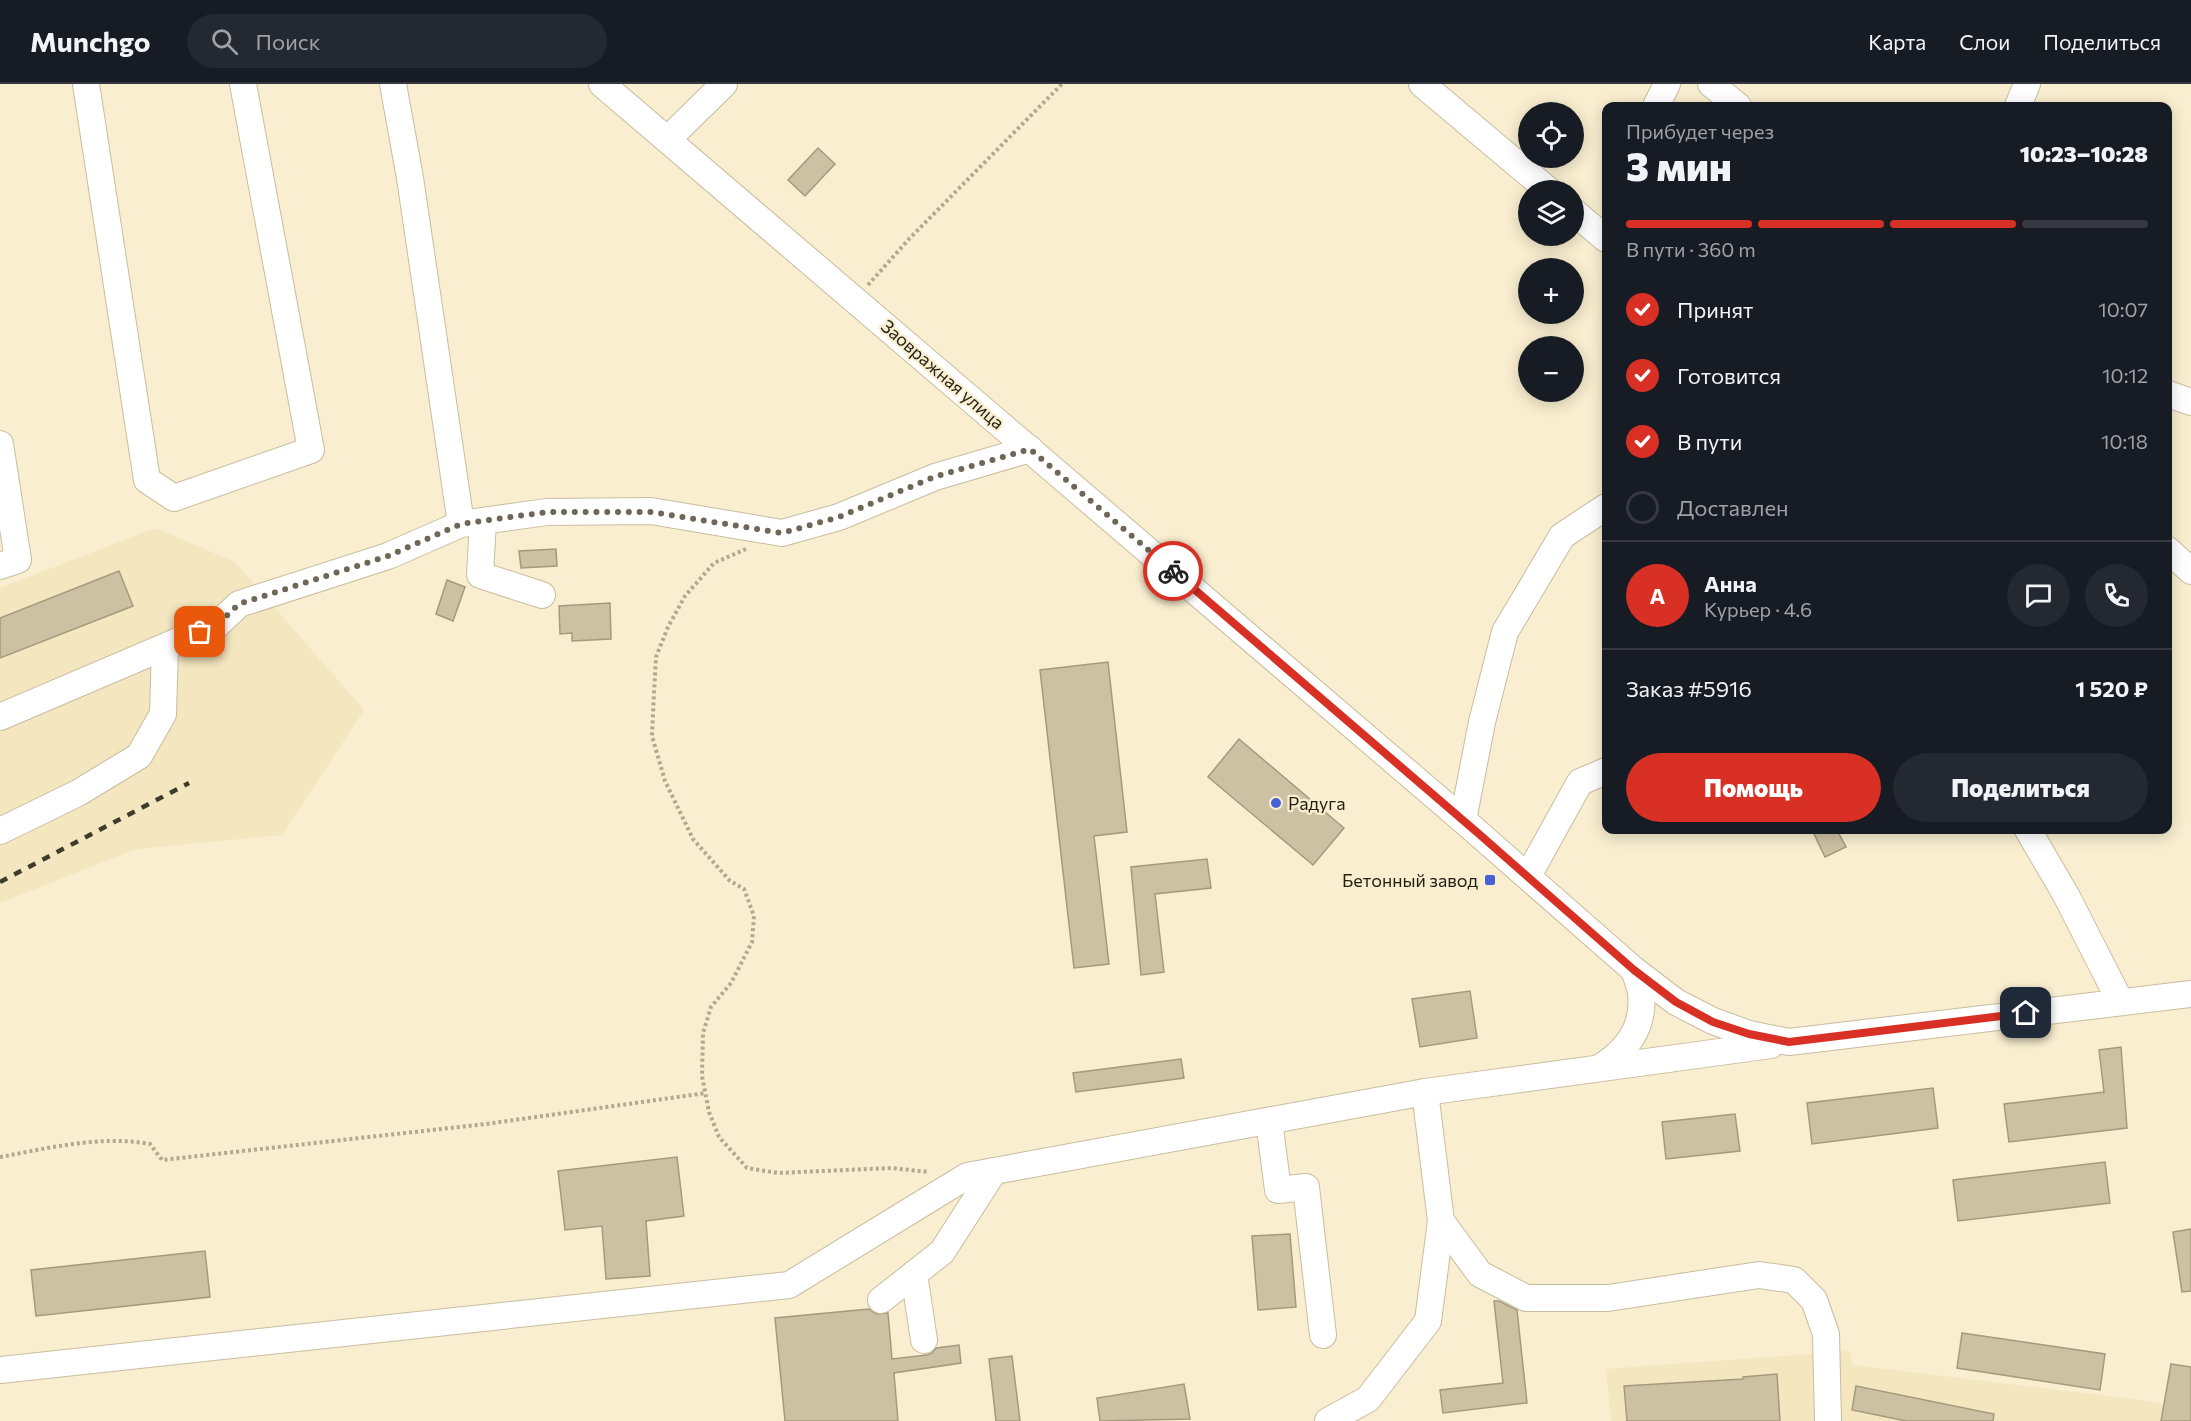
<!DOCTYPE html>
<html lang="ru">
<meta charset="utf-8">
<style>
body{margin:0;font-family:Commissioner,sans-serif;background:#242831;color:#f1f3f6;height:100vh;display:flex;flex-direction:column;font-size:22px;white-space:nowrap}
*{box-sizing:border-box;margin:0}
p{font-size:20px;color:#9ea1a6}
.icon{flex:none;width:33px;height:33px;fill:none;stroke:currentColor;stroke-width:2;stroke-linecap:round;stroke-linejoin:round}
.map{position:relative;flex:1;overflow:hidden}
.drawer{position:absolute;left:1602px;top:18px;width:570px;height:732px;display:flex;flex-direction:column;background:#171b24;border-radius:12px;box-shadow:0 3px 15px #0003}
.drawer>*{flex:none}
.tools{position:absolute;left:1518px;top:18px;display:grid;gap:12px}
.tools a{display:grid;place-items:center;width:66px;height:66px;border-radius:50%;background:#171b24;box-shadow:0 3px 15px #0003;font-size:30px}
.pin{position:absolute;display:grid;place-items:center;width:51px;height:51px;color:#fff;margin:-26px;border-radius:12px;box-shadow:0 3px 9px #0006}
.courier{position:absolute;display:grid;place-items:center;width:60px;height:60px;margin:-30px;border:4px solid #d93025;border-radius:50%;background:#fff;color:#222;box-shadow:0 2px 8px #0007}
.overview em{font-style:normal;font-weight:800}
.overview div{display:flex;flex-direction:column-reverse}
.overview{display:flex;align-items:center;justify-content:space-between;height:102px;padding:0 24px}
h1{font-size:39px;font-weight:800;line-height:45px}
.bar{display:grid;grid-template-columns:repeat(4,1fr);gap:9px 6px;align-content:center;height:72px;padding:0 24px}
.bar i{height:8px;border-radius:4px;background:#363941}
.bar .selected{background:#d93025}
.bar p{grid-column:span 4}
.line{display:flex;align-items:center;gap:15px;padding:0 24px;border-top:2px solid #363941}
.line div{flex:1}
.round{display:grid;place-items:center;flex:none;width:63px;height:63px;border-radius:32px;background:#242831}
ol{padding:0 24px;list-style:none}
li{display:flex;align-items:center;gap:18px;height:66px}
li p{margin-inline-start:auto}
li .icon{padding:6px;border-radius:50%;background:#d93025;color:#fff;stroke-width:4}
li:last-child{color:#9ea1a6}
li i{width:33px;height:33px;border:3px solid #363941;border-radius:50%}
.cta{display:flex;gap:12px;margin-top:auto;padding:12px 24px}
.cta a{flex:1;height:69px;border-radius:36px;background:#d93025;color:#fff;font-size:24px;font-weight:800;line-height:69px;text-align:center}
.cta a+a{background:#242831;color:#f1f3f6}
header{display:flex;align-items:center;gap:36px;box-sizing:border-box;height:84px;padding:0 30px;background:#171b24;border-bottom:2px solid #363941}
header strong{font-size:28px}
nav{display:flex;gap:33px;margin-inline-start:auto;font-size:21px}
.search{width:420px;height:54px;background:#242831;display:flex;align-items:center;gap:15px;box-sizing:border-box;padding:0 21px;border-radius:33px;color:#9ea1a6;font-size:22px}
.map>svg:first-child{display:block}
</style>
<header>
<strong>Munchgo</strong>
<div class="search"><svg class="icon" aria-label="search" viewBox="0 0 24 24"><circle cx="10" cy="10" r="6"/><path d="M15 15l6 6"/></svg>Поиск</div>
<nav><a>Карта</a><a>Слои</a><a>Поделиться</a></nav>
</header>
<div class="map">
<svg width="2191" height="1337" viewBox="0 0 2191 1337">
<rect width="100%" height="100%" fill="#f9eecf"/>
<g fill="#f4e6bf">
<polygon points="155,444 235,478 364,626 282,751 136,765 0,819 0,504"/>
<polygon points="1850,1267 1853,1281 2141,1316 2191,1326 2191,1337 1611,1337 1606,1285"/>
</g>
<g fill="#cdc1a3" stroke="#a59a7d" stroke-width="1.5">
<polygon points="818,64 835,80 805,112 788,96"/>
<polygon points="556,465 557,482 521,484 519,467"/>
<polygon points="119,487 133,522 0,574 0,534"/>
<polygon points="447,496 465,503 453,537 436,530"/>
<polygon points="610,519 611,555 572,557 572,549 560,550 559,522"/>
<polygon points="1108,578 1127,748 1094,752 1109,880 1074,884 1040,586"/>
<polygon points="1239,655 1344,744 1313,781 1208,693"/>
<polygon points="1822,746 1837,746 1846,763 1825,773 1814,750"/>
<polygon points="1207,775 1211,804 1155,810 1164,888 1141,891 1131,783"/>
<polygon points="1470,907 1477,954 1420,963 1412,915"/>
<polygon points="2121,963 2127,1044 2009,1058 2004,1020 2104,1008 2099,966"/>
<polygon points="1181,975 1184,994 1076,1008 1073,989"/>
<polygon points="1933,1004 1938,1044 1812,1060 1807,1019"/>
<polygon points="1735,1030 1740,1067 1666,1075 1662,1038"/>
<polygon points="677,1073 684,1132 646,1137 650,1192 606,1195 602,1142 565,1146 558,1087"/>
<polygon points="2105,1078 2110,1119 1958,1137 1953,1096"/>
<polygon points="2191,1145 2191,1207 2182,1208 2173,1148"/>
<polygon points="1290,1150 1296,1223 1258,1226 1252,1152"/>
<polygon points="205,1167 210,1213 36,1232 31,1186"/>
<polygon points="1494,1217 1499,1217 1517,1226 1527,1319 1443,1329 1440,1306 1503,1299"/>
<polygon points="869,1225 876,1230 888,1229 892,1275 927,1271 932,1269 936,1264 959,1261 961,1279 894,1289 898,1337 785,1337 775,1234"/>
<polygon points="1962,1249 2105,1270 2100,1306 1957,1284"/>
<polygon points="1012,1272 1020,1337 996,1337 989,1275"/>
<polygon points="2171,1280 2191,1283 2191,1337 2161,1337"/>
<polygon points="1777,1290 1780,1337 1627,1337 1624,1302 1743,1295 1743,1293"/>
<polygon points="1184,1300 1190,1335 1100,1337 1097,1314"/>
<polygon points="1856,1302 1994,1330 1993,1337 1906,1337 1852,1326"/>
</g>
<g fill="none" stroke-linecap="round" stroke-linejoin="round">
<g stroke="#c9bd9f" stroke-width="28">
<g id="minor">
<polyline points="86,0 147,396 174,414 311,366 243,0"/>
<polyline points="393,0 410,94 461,440"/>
<polyline points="602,0 1463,736 1634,886 1676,918 1713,937 1749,950 1789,958 2191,910"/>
<polyline points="1422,0 1548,106"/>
<polyline points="1711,0 1738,22"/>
<polyline points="1656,22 1667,0"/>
<polyline points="2018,22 2027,0"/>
<polyline points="668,55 724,0"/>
<polyline points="1574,128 1606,155"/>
<polyline points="2168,310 2191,318"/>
<polyline points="0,360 18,476 0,482"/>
<polyline points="483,437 480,491 542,511"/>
<polyline points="2168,466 2191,487"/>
<polyline points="0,633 218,540 239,520 388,472 461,440 547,428 651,427 782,449 839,433 935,393 1030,365"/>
<polyline points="1463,736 1482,638 1505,548 1562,452 1606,423"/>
<polyline points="2028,746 2066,811 2120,917"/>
<polyline points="0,747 78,709 139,672 163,630 165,563"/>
<polyline points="1528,792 1580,698 1606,687"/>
<path d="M1599,984C1626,968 1645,943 1641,909C1640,901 1636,893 1634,886"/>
<polyline points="1269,1037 1278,1106 1306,1103 1323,1251"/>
<polyline points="1441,1137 1480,1190 1526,1214 1608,1214 1759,1191 1794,1196 1814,1216 1826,1250 1828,1337"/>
<polyline points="914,1190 924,1256"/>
<polyline points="881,1216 942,1168 994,1087"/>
<polyline points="0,1286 789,1201 967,1092 1425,1008 1771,961"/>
<polyline points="1328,1337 1368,1315 1428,1237 1441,1137 1425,1008"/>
</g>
</g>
<g stroke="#b1a890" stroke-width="4" stroke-dasharray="3 3" stroke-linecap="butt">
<polyline points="868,201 909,155 1062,0"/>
<polyline points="746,465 714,479 685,512 668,543 656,573 654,609 652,652 665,697 693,755 730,797 744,805 754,832 752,858 731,899 711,923 703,949 702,992 709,1028 719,1053 747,1084 778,1089 891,1084 929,1088"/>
<path d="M0,1073C49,1064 101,1051 150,1060L162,1076L486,1040L706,1009"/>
</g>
<use href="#minor" stroke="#fff" stroke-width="26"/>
<polyline stroke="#3e3a2c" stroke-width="4.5" stroke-dasharray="8 8" stroke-linecap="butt" points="0,798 189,699"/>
</g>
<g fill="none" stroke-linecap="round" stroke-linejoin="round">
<polyline stroke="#6e6755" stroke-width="6" stroke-dasharray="0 10.8" points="200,548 218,540 239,520 388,472 461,440 547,428 651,428 782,449 839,433 934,393 1030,365 1173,487"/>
<polyline stroke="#d93025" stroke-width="8" points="1173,487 1479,750 1634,886 1676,918 1713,938 1749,950 1789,958 2026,929"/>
</g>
<g fill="#4661d4" stroke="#f9eecf" stroke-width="2">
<circle cx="1276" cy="719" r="6"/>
<rect x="1484" y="790" width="12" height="12" rx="3"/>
</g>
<g text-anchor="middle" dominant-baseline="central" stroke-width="4.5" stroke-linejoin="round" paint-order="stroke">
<g font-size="18" fill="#231f14" stroke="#f9eecf">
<text transform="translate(943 290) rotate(41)">Заовражная улица</text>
</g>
<g font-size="18" fill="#231f14" stroke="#f9eecf" text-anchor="start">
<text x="1288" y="719">Радуга</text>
<text x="1478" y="796" text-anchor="end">Бетонный завод</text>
</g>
</g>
</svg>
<div class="tools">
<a><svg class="icon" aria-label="locate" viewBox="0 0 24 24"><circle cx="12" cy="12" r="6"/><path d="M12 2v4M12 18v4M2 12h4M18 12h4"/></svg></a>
<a><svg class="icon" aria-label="layers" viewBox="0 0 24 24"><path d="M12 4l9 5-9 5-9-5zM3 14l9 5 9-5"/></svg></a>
<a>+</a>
<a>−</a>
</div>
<div class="pin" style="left:200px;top:548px;background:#ea580c"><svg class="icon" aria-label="bag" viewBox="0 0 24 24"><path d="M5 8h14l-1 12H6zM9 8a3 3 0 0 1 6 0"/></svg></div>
<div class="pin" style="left:2026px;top:929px;background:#1f2937"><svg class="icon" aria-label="home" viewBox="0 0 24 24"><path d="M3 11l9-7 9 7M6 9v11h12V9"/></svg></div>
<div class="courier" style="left:1173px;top:487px"><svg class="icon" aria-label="bike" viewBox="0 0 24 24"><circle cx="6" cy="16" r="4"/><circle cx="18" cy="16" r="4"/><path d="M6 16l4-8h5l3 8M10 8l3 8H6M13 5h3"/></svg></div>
<section class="drawer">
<div class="overview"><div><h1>3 мин</h1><p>Прибудет через</p></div><em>10:23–10:28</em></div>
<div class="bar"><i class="selected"></i><i class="selected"></i><i class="selected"></i><i></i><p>В пути · 360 m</p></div>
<ol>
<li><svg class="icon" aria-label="check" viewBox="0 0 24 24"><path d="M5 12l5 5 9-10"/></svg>Принят<p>10:07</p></li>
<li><svg class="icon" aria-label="check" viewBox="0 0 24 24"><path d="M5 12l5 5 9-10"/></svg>Готовится<p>10:12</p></li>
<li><svg class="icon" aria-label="check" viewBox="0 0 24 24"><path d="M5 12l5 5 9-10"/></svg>В пути<p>10:18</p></li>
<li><i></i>Доставлен</li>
</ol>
<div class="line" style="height:108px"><b class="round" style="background:#d93025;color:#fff">А</b><div><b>Анна</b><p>Курьер · 4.6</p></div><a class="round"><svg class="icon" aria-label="chat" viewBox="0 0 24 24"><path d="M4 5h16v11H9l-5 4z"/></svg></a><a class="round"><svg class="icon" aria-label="phone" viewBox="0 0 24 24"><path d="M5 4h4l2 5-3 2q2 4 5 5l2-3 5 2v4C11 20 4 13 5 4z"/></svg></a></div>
<div class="line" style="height:78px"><div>Заказ #5916</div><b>1 520 ₽</b></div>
<div class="cta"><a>Помощь</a><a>Поделиться</a></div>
</section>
</div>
